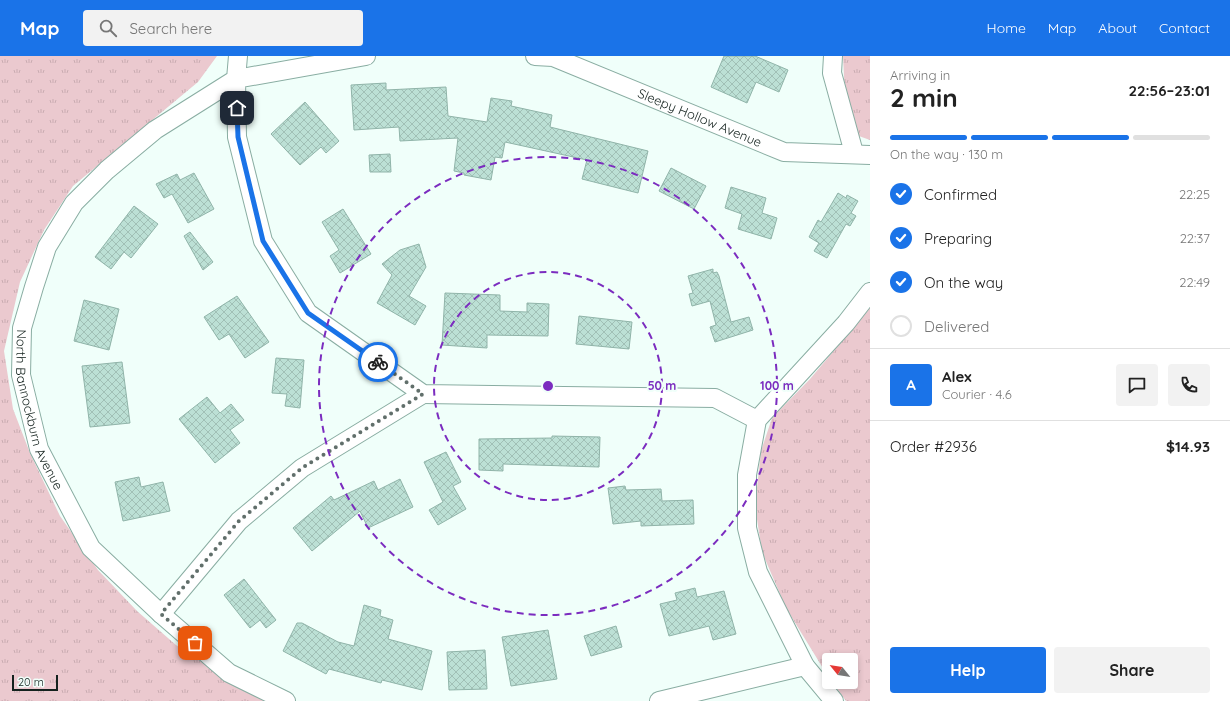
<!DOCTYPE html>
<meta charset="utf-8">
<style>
body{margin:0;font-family:Quicksand,sans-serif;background:#f2f2f2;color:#222;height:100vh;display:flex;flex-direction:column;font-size:15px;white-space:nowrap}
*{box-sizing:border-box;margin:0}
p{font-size:13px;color:#767676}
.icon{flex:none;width:22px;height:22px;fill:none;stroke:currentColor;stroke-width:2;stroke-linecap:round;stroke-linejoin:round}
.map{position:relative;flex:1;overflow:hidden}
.panel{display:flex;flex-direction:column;background:#fff;width:360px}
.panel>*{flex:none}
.needle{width:26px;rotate:300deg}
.controls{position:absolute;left:822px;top:597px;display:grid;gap:8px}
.controls a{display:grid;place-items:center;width:36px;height:36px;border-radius:4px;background:#fff;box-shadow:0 2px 6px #0003;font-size:20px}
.scale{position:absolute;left:12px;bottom:10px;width:46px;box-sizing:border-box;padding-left:4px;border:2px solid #14221e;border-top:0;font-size:11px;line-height:14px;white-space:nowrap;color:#14221e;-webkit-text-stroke:3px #f0fffa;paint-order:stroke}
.pin{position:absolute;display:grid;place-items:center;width:34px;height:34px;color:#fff;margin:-17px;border-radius:8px;box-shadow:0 2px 6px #0006}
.courier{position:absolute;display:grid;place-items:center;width:40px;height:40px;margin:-20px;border:3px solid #1a73e8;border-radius:50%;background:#fff;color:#222;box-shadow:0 1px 5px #0007}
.overview em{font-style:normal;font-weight:800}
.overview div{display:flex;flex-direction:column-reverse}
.overview{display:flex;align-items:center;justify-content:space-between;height:68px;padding:0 20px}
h1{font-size:26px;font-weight:800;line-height:30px}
.bar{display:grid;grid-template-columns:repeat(4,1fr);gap:6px 4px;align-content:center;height:48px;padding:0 20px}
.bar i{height:5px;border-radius:3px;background:#e0e0e0}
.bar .on{background:#1a73e8}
.bar p{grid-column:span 4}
.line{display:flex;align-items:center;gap:10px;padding:0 20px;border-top:1px solid #e0e0e0}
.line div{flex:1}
.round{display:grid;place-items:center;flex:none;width:42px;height:42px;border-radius:4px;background:#f2f2f2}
ol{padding:0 20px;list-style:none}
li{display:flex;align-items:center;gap:12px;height:44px}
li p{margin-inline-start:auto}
li .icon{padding:4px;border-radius:50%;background:#1a73e8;color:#fff;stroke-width:4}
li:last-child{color:#767676}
li i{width:22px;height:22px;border:2px solid #e0e0e0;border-radius:50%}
.button{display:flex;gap:8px;margin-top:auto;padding:8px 20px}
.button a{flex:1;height:46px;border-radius:4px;background:#1a73e8;color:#fff;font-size:16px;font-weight:800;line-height:46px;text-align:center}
.button a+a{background:#f2f2f2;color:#222}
header{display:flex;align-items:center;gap:24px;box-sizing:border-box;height:56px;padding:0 20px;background:#1a73e8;color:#fff}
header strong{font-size:19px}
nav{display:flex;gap:22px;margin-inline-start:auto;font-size:14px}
.search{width:280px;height:36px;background:#f2f2f2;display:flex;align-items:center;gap:10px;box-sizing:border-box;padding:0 14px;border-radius:4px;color:#767676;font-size:15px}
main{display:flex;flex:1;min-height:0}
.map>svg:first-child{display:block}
</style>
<header>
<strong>Map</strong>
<div class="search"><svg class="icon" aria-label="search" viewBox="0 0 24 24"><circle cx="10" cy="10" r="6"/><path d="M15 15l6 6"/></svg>Search here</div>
<nav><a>Home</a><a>Map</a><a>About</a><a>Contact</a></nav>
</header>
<main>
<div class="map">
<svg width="870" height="645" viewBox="0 0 870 645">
<defs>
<pattern id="grass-tufts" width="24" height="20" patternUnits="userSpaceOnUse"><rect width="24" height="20" fill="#ebc9cf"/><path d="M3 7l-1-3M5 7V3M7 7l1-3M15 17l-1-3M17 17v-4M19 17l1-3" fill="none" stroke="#c9acb1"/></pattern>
<pattern id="building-cross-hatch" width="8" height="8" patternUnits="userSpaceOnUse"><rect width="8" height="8" fill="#bce0d5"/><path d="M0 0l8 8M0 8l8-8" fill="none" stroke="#a1c0b6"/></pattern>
</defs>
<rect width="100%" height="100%" fill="#f0fffa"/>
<g fill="url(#grass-tufts)">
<polygon points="0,0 217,0 198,26 73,130 44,174 20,226 4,295 13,353 30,397 60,460 98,514 137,555 176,589 223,620 272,645 0,645"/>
<polygon points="843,0 870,0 870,84 856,79 845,40"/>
<polygon points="870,252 870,645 846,645 832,626 851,626 851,604 829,604 829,622 786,552 762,496 755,450 761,395 772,362 810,323"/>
</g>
<g fill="url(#building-cross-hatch)" stroke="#90b4a9">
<polygon points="724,0 755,0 788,14 779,36 756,26 747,47 711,31"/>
<polygon points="386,27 386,34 446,31 448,60 487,66 491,42 512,45 511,50 552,59 550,71 648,95 638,137 582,123 587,104 505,86 502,102 495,101 491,124 464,119 464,117 454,115 458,82 400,85 399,71 354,74 351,29"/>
<polygon points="305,46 339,85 326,97 321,91 300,109 271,78"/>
<polygon points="390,98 391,116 370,116 369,99"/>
<polygon points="671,112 706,130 694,153 659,135"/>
<polygon points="194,117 214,153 188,167 172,138 164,142 156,128 177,118 180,124"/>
<polygon points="731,131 766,142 762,157 777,162 771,183 738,173 742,158 725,152"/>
<polygon points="838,137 846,142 847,139 858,145 851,157 856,160 850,170 846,168 827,202 814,195 819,187 809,181 818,164 821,166"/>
<polygon points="134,150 158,168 131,202 124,196 111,213 95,201"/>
<polygon points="343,153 371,198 340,217 330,200 339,194 322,166"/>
<polygon points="190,176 213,206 203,214 184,180"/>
<polygon points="419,188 426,211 409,240 426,250 415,269 377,247 392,219 382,208 400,194"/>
<polygon points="713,213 713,217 717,216 719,220 731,266 749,261 753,274 715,286 710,271 716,269 710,245 692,250 689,238 693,237 688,220"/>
<polygon points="445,237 500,239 500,255 527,256 527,247 549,248 548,280 487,279 487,292 442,289"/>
<polygon points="237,240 269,286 245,302 229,278 219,284 204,261"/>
<polygon points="84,244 119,253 109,294 74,285"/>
<polygon points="579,260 632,266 629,293 576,288"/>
<polygon points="276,302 304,304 300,352 285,350 287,338 272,337"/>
<polygon points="122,306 130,367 90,371 82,310"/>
<polygon points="207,341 220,357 231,348 244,364 230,374 240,387 215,407 179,363"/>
<polygon points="552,380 600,381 599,411 503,408 503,415 479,414 479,383 552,382"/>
<polygon points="446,396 461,426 453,430 466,453 438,469 429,454 443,446 424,406"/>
<polygon points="139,421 141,431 163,426 170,455 123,465 115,426"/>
<polygon points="400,423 413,451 368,472 360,455 312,495 293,472 331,440 334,444 374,425 378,434"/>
<polygon points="625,430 626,434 661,433 662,445 693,444 694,468 641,470 641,465 613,468 608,432"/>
<polygon points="244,523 276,564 266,572 260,564 250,572 224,539"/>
<polygon points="695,532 697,541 724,535 736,578 713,584 709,570 669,580 660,548 677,544 675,537"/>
<polygon points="364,549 381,554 380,560 393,564 388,583 432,595 422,634 382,624 381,627 329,613 326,618 283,595 297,567 302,567 338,586 354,590"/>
<polygon points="616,570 622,591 591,600 584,580"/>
<polygon points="548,574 557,623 511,630 502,581"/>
<polygon points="485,594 487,633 449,634 447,596"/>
</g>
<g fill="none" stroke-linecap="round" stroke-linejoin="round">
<g stroke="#89ada2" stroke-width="20">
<g id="minor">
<path id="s1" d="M238,0L236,23L155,74L107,114L74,147L47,191L34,231L22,272L21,319L39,393L91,492L161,558L229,617L286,645"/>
<polyline points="366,0 236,23 237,81 263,185 308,257 423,338 715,342 757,364"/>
<path id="s2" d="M535,0L553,1L784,96L870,99"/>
<polyline points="833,0 832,17 854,97"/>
<polyline points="161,558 239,465 302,412 423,338"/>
<polyline points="659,645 805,610"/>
<polyline points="834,645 805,610 758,516 747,472 747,419 757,364 846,267 870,236"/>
</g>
</g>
<use href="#minor" stroke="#fff" stroke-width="18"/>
</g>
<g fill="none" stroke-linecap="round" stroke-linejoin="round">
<polyline stroke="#616f6b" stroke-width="4" stroke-dasharray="0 7.2" points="195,587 161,558 239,465 302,412 423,338 378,306"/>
<polyline stroke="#1a73e8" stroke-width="5" points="237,52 238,81 263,185 308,257 378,306"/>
</g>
<g fill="none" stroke="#7b2cbf" stroke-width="2" stroke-dasharray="7 5">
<circle cx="548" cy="330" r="114"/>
<circle cx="548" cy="330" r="229"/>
</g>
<g text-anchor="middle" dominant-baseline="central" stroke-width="4" stroke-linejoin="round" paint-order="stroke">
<g font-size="13" fill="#14221e" stroke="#f0fffa">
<text stroke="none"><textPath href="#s2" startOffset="177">Sleepy Hollow Avenue</textPath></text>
<text stroke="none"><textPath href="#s1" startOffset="449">North Bannockburn Avenue</textPath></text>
</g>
</g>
<circle cx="548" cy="330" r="6" fill="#7b2cbf" stroke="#f0fffa" stroke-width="2"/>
<g font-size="12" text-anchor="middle" font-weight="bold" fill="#7b2cbf" stroke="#f0fffa" stroke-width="4" stroke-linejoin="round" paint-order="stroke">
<text x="662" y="334">50 m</text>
<text x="777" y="334">100 m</text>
</g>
</svg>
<div class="controls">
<a><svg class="needle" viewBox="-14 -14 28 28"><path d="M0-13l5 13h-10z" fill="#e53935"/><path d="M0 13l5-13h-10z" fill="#767676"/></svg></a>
</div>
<div class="scale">20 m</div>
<div class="pin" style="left:195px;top:587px;background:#ea580c"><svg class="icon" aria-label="bag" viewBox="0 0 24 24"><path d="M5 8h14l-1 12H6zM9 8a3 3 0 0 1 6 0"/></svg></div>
<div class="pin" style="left:237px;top:52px;background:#1f2937"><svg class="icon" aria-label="home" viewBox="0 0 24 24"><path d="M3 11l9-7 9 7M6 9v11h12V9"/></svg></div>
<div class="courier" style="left:378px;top:306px"><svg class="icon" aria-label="bike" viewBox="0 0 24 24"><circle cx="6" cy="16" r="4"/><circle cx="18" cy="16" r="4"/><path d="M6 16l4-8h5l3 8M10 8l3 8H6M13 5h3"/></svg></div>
</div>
<section class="panel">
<div class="overview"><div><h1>2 min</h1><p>Arriving in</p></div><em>22:56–23:01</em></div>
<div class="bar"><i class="on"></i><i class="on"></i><i class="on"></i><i></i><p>On the way · 130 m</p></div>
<ol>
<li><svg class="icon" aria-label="check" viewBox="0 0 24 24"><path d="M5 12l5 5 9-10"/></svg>Confirmed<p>22:25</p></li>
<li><svg class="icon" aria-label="check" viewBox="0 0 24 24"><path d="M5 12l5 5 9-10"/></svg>Preparing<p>22:37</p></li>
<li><svg class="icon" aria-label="check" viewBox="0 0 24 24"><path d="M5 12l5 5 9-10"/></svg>On the way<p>22:49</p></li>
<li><i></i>Delivered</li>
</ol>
<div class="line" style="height:72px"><b class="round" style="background:#1a73e8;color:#fff">A</b><div><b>Alex</b><p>Courier · 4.6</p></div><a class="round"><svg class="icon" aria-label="chat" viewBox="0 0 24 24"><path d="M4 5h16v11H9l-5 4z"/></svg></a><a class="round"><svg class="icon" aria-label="phone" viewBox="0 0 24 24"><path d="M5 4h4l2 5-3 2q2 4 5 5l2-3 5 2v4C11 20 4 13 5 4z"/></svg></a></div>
<div class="line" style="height:52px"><div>Order #2936</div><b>$14.93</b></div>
<div class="button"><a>Help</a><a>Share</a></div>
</section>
</main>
